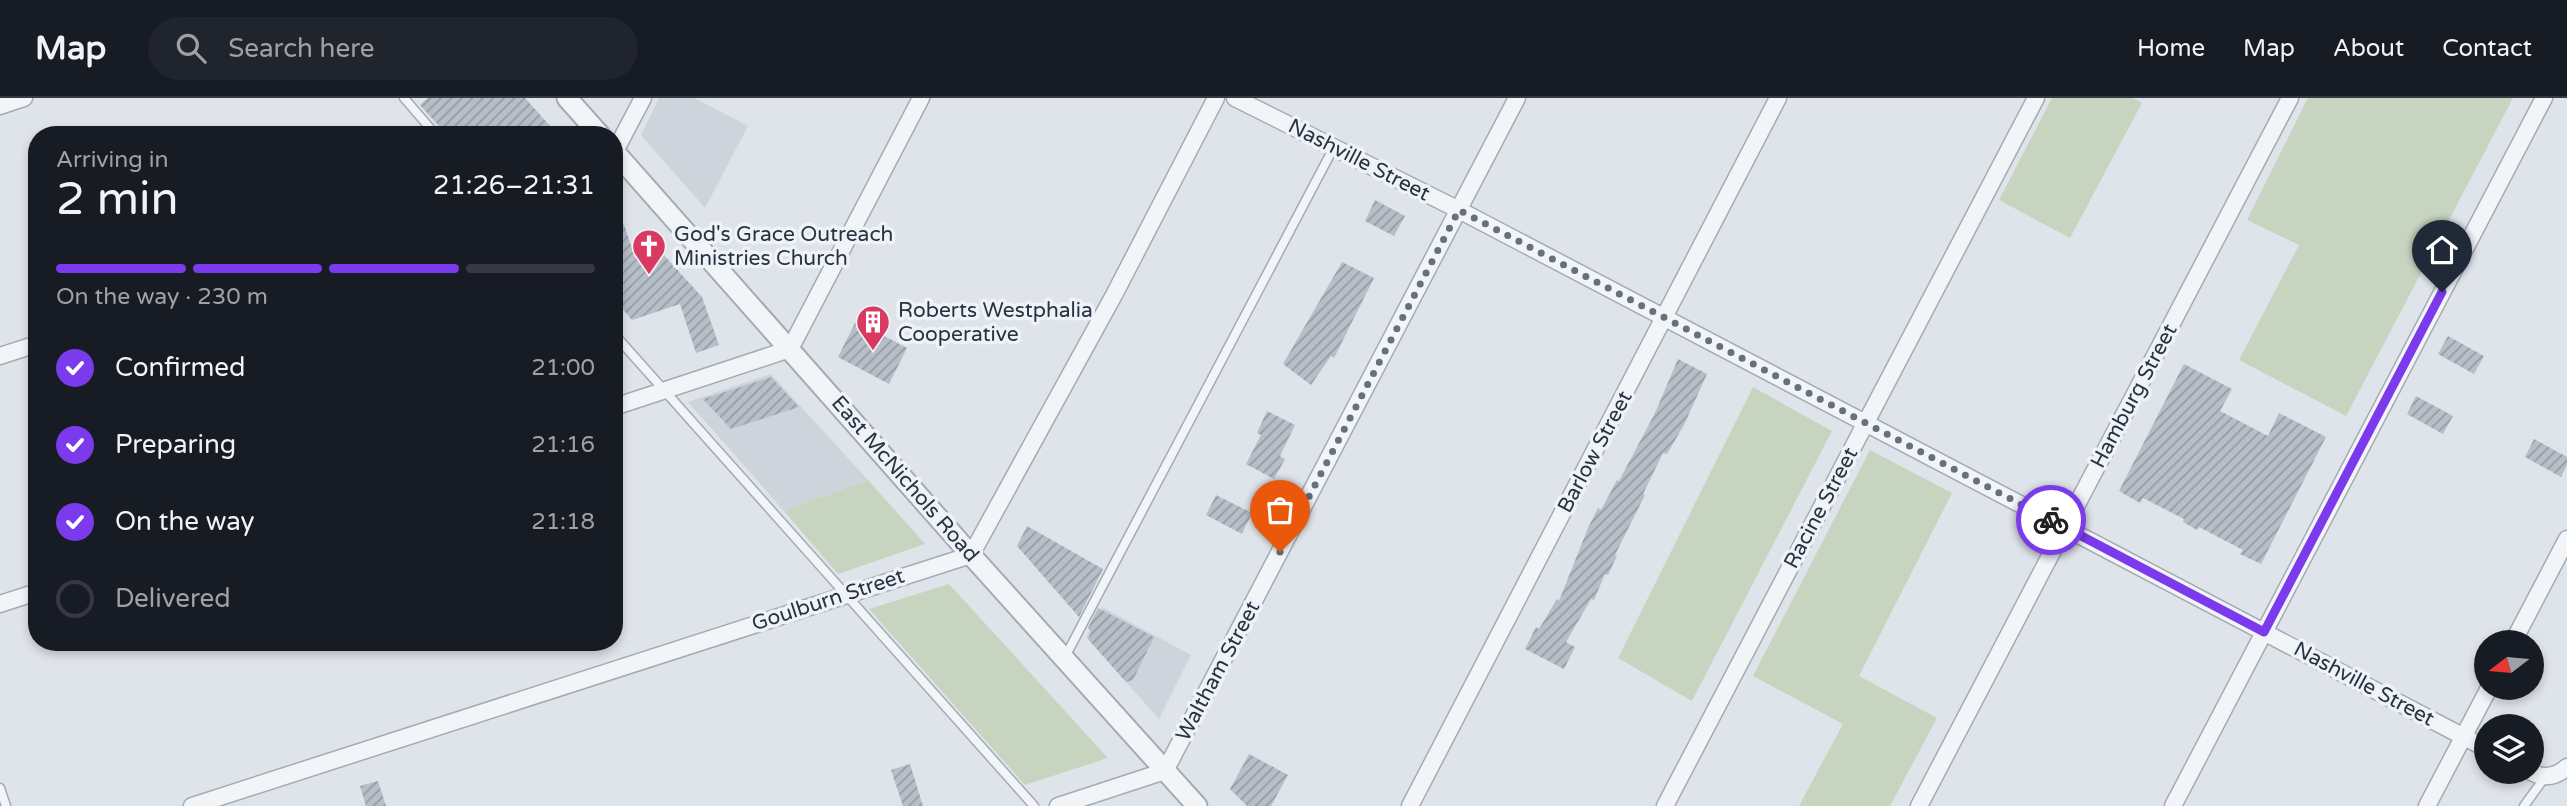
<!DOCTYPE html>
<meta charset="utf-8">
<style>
body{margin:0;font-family:"Varela Round",sans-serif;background:#20242c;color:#f1f3f6;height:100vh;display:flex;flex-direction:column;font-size:26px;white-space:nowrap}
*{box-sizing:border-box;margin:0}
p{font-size:23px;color:#9ea1a6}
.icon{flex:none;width:38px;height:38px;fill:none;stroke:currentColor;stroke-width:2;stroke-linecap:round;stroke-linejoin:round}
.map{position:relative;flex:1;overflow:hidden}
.sheet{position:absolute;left:28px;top:28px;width:595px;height:525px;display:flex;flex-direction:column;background:#171b24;border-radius:28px;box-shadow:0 4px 10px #0003}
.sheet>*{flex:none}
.needle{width:46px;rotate:254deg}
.controls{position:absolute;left:2474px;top:532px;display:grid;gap:14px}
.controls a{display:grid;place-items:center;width:70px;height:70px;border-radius:50%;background:#171b24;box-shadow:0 4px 10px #0003;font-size:35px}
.pin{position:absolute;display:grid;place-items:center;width:60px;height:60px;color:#fff;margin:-72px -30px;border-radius:50% 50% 50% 0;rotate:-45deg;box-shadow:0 0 7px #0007}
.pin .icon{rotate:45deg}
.courier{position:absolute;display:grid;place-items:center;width:70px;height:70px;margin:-35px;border:5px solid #7c3aed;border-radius:50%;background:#fff;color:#222;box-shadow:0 2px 9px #0007}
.headline em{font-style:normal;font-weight:600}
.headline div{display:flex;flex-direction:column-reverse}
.headline{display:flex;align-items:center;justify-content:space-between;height:119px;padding:0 28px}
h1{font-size:46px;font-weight:600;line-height:52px}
.bar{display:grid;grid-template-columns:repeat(4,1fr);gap:10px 7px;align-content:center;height:84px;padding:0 28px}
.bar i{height:9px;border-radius:5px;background:#363941}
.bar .selected{background:#7c3aed}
.bar p{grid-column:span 4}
ol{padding:0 28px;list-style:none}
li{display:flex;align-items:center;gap:21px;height:77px}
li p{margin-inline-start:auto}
li .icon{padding:7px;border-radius:50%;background:#7c3aed;color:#fff;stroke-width:4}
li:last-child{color:#9ea1a6}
li i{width:38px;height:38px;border:4px solid #363941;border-radius:50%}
header{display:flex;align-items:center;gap:42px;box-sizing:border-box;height:98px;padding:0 35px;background:#171b24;border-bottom:2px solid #363941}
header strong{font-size:33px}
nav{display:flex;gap:38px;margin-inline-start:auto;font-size:24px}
.search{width:490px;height:63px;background:#20242c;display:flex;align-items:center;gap:18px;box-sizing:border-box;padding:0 24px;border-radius:38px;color:#9ea1a6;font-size:26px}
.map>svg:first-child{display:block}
</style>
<header>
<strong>Map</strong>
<div class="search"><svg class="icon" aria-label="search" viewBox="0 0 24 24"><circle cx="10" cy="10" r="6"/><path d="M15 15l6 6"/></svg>Search here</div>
<nav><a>Home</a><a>Map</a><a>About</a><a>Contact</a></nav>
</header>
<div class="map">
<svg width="2567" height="708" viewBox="0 0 2567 708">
<defs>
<pattern id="building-hatch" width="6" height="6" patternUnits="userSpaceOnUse" patternTransform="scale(1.75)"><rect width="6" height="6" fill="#b6bec7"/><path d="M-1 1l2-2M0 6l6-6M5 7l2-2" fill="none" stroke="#949ba3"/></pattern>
</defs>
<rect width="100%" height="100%" fill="#dfe4ea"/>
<g fill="#cdd4dc">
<polygon points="659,0 694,0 748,28 705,110 641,37"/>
<polygon points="771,276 868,382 784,413 688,304"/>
<polygon points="1102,509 1191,557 1159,621 1086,539"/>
</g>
<g fill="#c7d4c0">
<polygon points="2052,0 2133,0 2142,5 2070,140 1999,102"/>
<polygon points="2308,0 2513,0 2346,318 2239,262 2299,147 2247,122"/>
<polygon points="1753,289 1832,333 1692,603 1618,560"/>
<polygon points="1870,352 1952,395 1859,578 1937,620 1890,708 1799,708 1843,626 1753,578"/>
<polygon points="868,382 925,446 838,476 784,413"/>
<polygon points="949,486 1108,660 1025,687 869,511"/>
</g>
<g fill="url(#building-hatch)">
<polygon points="428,0 525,0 551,29 542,37 447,37 420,7"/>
<polygon points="1375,102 1405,118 1394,138 1365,123"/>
<polygon points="614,107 617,107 632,150 652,144 702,199 719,247 696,255 680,206 632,222 614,201"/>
<polygon points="1342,164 1374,180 1334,260 1331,258 1311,287 1283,266"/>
<polygon points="856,223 907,250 889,286 838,259"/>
<polygon points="2448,238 2484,258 2474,276 2438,256"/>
<polygon points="1678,261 1707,276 1684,327 1667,356 1663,355 1643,396 1645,397 1615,457 1617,458 1608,477 1605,476 1594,502 1591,501 1566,544 1575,549 1564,571 1525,551 1536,529 1539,531 1557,501 1559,503 1588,430 1598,410 1601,412 1617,382 1619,383 1655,315"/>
<polygon points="2184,266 2232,291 2220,313 2268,338 2279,315 2326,339 2261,466 2240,456 2243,452 2199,429 2197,432 2183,424 2184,421 2143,400 2140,405 2119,393"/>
<polygon points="771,279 799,309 731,331 703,301"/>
<polygon points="2416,298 2453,318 2443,336 2407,316"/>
<polygon points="1267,313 1295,327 1280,358 1285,361 1274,381 1246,366 1261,337 1257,335"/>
<polygon points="2534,341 2567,359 2567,367 2561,379 2525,359"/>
<polygon points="1216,397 1252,415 1242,436 1206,417"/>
<polygon points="1027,428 1103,471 1079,519 1017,448"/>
<polygon points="1098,510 1154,539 1133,582 1126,584 1088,541 1091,534 1088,530"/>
<polygon points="1249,656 1288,677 1271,708 1247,708 1230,691"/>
<polygon points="910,666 923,708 903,708 891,672"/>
<polygon points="378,683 386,708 366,708 360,688"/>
</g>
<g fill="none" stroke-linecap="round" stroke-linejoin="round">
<g stroke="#a4abb4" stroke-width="11">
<g id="service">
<polyline points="404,0 436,37"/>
<polyline points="614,236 1034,708"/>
<polyline points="1064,561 1334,49"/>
<polyline points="0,690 6,708"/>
<polyline points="2524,708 2545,679"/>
</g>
</g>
<g stroke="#a4abb4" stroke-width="19">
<g id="minor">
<polyline points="1235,0 1459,112 2487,651"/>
<polyline points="0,8 24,0"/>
<polyline points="614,55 643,0"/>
<polyline points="0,258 37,246"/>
<polyline points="614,309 790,251 921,0"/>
<polyline points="0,506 37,494"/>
<polyline points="2513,544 2567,441"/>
<path d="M2531,674C2544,681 2556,679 2567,669"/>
<polyline points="192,708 971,457 1114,197 1216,0"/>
<polyline points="1058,708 1165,673 1517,0"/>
<polyline points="1410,708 1778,0"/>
<polyline points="1665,708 2036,0"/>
<polyline points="1919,708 2290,0"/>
<polyline points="2173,708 2544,0"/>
<polyline points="2427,708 2489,590"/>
</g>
</g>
<g stroke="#a4abb4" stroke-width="23">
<g id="tertiary">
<polyline points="567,0 600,37"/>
<polyline points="614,53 971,457 1197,708"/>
</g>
</g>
<use href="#service" stroke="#f2f5f8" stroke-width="8"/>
<use href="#minor" stroke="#f2f5f8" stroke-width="16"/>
<use href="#tertiary" stroke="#f2f5f8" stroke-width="19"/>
</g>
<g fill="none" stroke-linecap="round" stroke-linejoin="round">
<polyline stroke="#67717d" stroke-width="7" stroke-dasharray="0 12.6" points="1280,454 1459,112 2051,422"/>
<polyline stroke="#7c3aed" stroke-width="9" points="2051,422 2264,534 2442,194"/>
</g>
<defs>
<g id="church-pin" transform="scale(1.75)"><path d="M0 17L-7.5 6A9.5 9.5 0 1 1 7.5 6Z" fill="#d93a62" stroke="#eff3f7"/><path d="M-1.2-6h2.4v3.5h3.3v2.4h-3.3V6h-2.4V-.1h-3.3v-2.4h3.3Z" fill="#fff"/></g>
<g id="building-pin" transform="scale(1.75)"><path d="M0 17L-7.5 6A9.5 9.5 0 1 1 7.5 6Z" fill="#d93a62" stroke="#eff3f7"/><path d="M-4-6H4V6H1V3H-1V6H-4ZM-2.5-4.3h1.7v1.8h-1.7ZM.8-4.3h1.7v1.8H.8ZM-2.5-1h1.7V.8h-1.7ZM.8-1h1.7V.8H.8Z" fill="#fff"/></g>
</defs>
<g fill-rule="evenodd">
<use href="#church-pin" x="649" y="148"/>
<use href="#building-pin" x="873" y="224"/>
</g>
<g text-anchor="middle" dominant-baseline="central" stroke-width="7" stroke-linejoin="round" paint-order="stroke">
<g font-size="21" fill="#273342" stroke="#eff3f7">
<text transform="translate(1359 62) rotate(27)">Nashville Street</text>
<text transform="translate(2134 298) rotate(-62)">Hamburg Street</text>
<text transform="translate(1595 354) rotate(-62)">Barlow Street</text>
<text transform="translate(905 381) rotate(49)">East McNichols Road</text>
<text transform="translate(1821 410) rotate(-62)">Racine Street</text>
<text transform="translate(828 502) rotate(-18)">Goulburn Street</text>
<text transform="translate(1218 573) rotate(-62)">Waltham Street</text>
<text transform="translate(2364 586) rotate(28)">Nashville Street</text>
</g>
<g font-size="21" fill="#273342" stroke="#eff3f7" text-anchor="start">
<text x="674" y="136">God's Grace Outreach<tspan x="674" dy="24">Ministries Church</tspan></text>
<text x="898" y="212">Roberts Westphalia<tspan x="898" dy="24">Cooperative</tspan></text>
</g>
</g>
</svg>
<div class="controls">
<a><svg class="needle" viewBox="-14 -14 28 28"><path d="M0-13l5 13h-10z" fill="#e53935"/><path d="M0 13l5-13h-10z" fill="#9ea1a6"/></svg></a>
<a><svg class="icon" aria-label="layers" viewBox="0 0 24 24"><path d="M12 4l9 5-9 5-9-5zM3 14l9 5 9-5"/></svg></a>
</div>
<div class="pin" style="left:1280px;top:454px;background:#ea580c"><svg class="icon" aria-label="bag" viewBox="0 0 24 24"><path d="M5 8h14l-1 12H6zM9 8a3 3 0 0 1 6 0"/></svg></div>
<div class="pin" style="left:2442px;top:194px;background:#1f2937"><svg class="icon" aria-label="home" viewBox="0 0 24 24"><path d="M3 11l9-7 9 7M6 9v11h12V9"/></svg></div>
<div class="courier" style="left:2051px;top:422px"><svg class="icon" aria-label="bike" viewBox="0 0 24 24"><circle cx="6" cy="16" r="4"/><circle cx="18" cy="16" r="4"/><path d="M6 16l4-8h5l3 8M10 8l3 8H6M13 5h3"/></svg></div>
<section class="sheet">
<div class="headline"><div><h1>2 min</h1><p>Arriving in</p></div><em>21:26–21:31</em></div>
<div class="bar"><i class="selected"></i><i class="selected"></i><i class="selected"></i><i></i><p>On the way · 230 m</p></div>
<ol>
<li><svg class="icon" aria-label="check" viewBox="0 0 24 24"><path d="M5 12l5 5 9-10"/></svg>Confirmed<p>21:00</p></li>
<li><svg class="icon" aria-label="check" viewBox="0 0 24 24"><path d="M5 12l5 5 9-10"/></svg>Preparing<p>21:16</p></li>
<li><svg class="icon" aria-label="check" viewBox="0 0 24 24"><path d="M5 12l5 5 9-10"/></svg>On the way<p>21:18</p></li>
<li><i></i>Delivered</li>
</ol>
</section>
</div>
